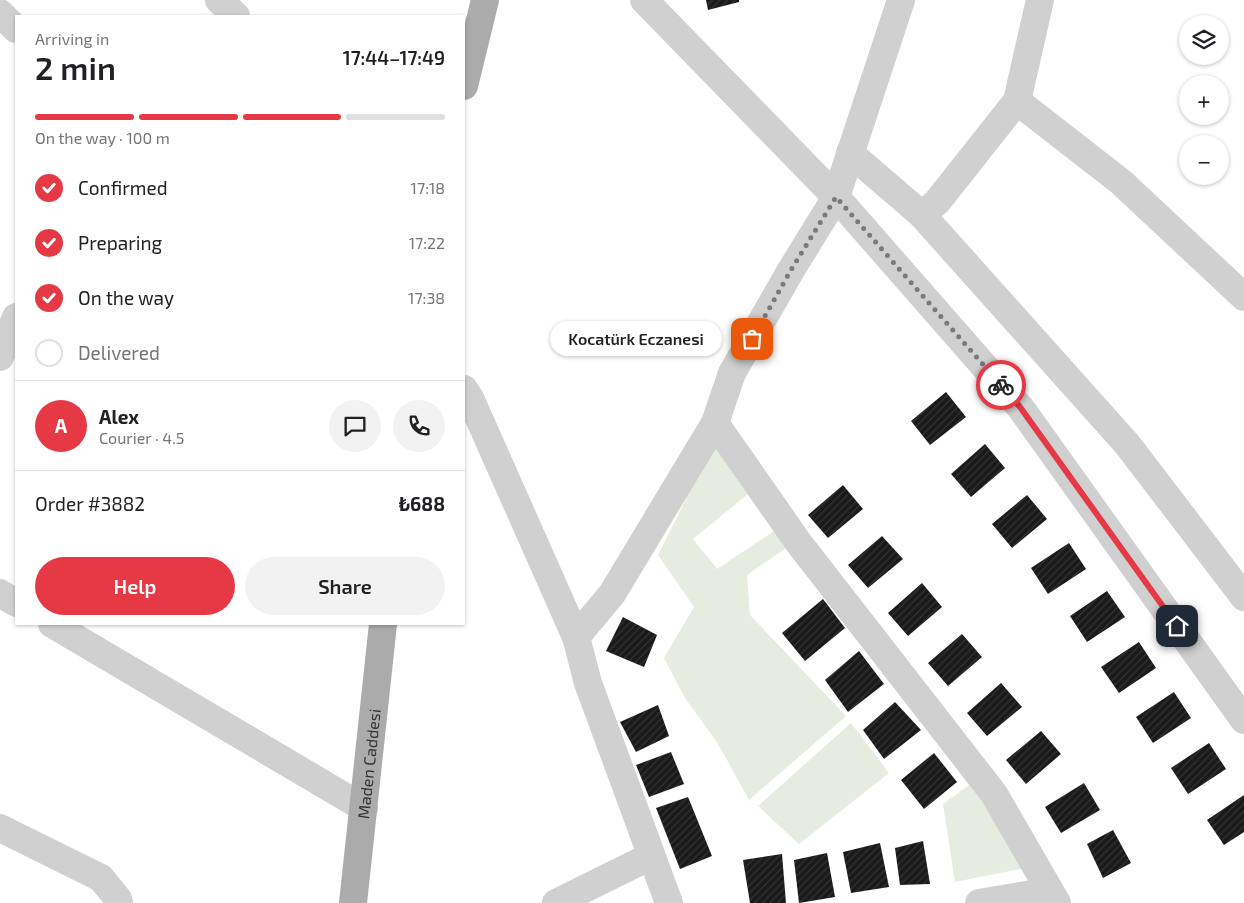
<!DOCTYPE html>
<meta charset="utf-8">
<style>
body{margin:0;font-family:"Exo 2",sans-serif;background:#f2f2f2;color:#202124;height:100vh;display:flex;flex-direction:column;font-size:19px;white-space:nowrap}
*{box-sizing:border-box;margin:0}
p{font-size:16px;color:#757577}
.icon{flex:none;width:28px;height:28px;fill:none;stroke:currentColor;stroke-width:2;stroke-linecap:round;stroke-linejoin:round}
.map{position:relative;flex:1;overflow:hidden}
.panel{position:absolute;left:15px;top:15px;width:450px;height:610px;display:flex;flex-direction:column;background:#fff;border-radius:0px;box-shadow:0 1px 4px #0004}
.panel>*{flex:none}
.tools{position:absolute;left:1179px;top:15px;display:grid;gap:10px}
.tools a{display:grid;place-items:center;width:50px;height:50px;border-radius:50%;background:#fff;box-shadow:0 1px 4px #0004;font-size:25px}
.pin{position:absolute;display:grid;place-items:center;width:42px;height:42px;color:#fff;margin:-21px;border-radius:10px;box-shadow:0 2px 8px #0006}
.courier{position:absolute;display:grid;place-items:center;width:50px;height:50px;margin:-25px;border:4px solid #e63946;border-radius:50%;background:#fff;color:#222;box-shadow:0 1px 6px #0007}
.bubble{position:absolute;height:35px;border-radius:18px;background:#fff;box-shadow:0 1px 4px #0004;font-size:16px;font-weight:600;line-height:35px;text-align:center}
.overview em{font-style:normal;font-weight:600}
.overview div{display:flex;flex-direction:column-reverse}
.overview{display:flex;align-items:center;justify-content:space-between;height:85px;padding:0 20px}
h1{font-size:32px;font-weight:600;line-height:38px}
.bar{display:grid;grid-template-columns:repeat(4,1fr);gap:8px 5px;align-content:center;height:60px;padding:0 20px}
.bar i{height:6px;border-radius:4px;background:#e0e0e0}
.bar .active{background:#e63946}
.bar p{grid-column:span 4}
.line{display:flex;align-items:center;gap:12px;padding:0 20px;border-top:1px solid #e0e0e0}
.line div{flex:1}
.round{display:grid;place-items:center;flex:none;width:52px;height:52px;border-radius:26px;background:#f2f2f2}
ol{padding:0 20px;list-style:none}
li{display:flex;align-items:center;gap:15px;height:55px}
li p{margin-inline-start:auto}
li .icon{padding:5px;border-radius:50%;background:#e63946;color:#fff;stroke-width:4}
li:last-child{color:#757577}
li i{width:28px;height:28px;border:2px solid #e0e0e0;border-radius:50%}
.primary-button{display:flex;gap:10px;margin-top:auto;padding:10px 20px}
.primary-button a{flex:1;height:58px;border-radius:30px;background:#e63946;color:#fff;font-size:20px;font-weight:600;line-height:58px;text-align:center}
.primary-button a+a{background:#f2f2f2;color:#202124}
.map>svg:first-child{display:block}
</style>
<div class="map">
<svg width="1244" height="903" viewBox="0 0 1244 903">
<defs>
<pattern id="building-hatch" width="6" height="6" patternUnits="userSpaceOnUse" patternTransform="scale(1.25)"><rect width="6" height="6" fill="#1a1a1a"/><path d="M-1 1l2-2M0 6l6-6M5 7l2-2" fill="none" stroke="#333"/></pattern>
</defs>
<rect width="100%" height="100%" fill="#fff"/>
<g fill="#e6ecdf">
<polygon points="714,443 748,494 693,539 717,569 774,531 789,546 747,575 750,615 846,716 749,800 717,742 685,698 664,658 694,607 658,555"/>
<polygon points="851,723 889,773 799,844 758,806"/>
<polygon points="976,780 1031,867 955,882 943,804"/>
</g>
<g fill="url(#building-hatch)">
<polygon points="706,0 739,0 739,2 708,10"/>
<polygon points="946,392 966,417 930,445 911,421"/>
<polygon points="985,444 1005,468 971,497 951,474"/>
<polygon points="843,485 863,509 828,538 808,515"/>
<polygon points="1027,495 1047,519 1012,548 992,524"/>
<polygon points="882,536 903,559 868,588 848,565"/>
<polygon points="1069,543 1086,569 1048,594 1031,568"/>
<polygon points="922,583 942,607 908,636 888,613"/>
<polygon points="1107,591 1125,617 1087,642 1070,616"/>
<polygon points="823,599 845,628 805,661 782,633"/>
<polygon points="623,617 657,635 644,667 606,651"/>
<polygon points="962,634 982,657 948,686 928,663"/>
<polygon points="1139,642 1156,668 1119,693 1101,667"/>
<polygon points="859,651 884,684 848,712 825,680"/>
<polygon points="1001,683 1022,707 987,736 967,713"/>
<polygon points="1174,692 1191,718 1153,743 1136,717"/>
<polygon points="895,702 921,730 884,759 863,730"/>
<polygon points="658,705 669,736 636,752 620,722"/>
<polygon points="1041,731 1061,754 1026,784 1006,760"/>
<polygon points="1209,743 1226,769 1188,794 1171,768"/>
<polygon points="671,752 684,784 649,797 636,765"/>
<polygon points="934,753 957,782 924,809 901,780"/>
<polygon points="1084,783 1100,810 1061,833 1045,807"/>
<polygon points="1244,795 1244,832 1224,845 1207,820"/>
<polygon points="688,797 712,856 680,869 656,808"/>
<polygon points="1113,830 1131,863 1103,878 1087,844"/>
<polygon points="923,841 930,884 900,885 895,848"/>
<polygon points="880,843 889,887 851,893 843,852"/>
<polygon points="827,853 835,897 799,903 794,860"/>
<polygon points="782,854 786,903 750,903 743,860"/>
</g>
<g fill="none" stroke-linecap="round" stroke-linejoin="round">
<g stroke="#d0d0d0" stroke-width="28">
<polyline points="219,0 236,16"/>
<polyline points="644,0 836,197 1020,407 1244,720"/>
<polyline points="0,13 16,29"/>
<polyline points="1017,101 1121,182 1244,297"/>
<polyline points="850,153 922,215 1127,444 1244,597"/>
<polyline points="922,215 937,202 1017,101 1040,0"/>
<polyline points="0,357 16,317"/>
<polyline points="464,389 470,398 576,637 588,683 669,903"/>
<polyline points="715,423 798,542 994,794 1057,903"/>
<polyline points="0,593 16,603"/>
<polyline points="52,624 364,808"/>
<polyline points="576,637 612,594 715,423 732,373 791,270 836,197 901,0"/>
<polyline points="0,828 101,878 118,899 119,903"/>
<polyline points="556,903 651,856"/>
<polyline points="979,903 1050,891"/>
</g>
<g stroke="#ababab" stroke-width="28">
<polyline points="464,86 485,0"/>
<path id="s1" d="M353,903L383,624"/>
</g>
</g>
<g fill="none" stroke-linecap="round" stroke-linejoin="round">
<polyline stroke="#7a7a7a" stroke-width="5" stroke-dasharray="0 9" points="752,339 791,270 836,197 1001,385"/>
<polyline stroke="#e63946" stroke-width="6" points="1001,385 1020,407 1177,626"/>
</g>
<g text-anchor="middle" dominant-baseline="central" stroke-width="5" stroke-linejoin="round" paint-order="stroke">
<g font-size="16" fill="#333" stroke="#fff">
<text stroke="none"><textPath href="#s1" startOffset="140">Maden Caddesi</textPath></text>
</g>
</g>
</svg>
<div class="tools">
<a><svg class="icon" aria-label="layers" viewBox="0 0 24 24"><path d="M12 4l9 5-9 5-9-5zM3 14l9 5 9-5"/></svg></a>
<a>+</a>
<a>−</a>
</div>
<div class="pin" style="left:752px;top:339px;background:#ea580c"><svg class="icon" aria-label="bag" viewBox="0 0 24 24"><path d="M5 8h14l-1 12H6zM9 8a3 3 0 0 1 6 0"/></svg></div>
<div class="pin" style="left:1177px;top:626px;background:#1f2937"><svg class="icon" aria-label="home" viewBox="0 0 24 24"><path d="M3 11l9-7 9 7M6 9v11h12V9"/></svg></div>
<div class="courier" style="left:1001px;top:385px"><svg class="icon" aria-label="bike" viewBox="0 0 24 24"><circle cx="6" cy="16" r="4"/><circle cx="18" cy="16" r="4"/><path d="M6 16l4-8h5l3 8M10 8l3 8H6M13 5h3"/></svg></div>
<div class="bubble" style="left:550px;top:321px;width:172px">Kocatürk Eczanesi</div>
<section class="panel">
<div class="overview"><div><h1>2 min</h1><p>Arriving in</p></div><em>17:44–17:49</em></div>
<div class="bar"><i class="active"></i><i class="active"></i><i class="active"></i><i></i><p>On the way · 100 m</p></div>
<ol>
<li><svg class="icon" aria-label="check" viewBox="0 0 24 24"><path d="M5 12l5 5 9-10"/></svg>Confirmed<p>17:18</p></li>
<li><svg class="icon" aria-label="check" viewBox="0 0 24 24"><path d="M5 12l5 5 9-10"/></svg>Preparing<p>17:22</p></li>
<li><svg class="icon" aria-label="check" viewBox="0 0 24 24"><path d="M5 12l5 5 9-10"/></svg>On the way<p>17:38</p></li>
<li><i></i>Delivered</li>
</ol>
<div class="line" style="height:90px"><b class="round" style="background:#e63946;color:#fff">A</b><div><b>Alex</b><p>Courier · 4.5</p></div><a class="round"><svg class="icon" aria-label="chat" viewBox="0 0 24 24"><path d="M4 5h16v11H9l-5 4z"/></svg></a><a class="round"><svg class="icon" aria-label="phone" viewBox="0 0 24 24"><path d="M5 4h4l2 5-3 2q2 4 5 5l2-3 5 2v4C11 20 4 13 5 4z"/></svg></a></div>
<div class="line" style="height:65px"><div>Order #3882</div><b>₺688</b></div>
<div class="primary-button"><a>Help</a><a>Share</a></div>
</section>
</div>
